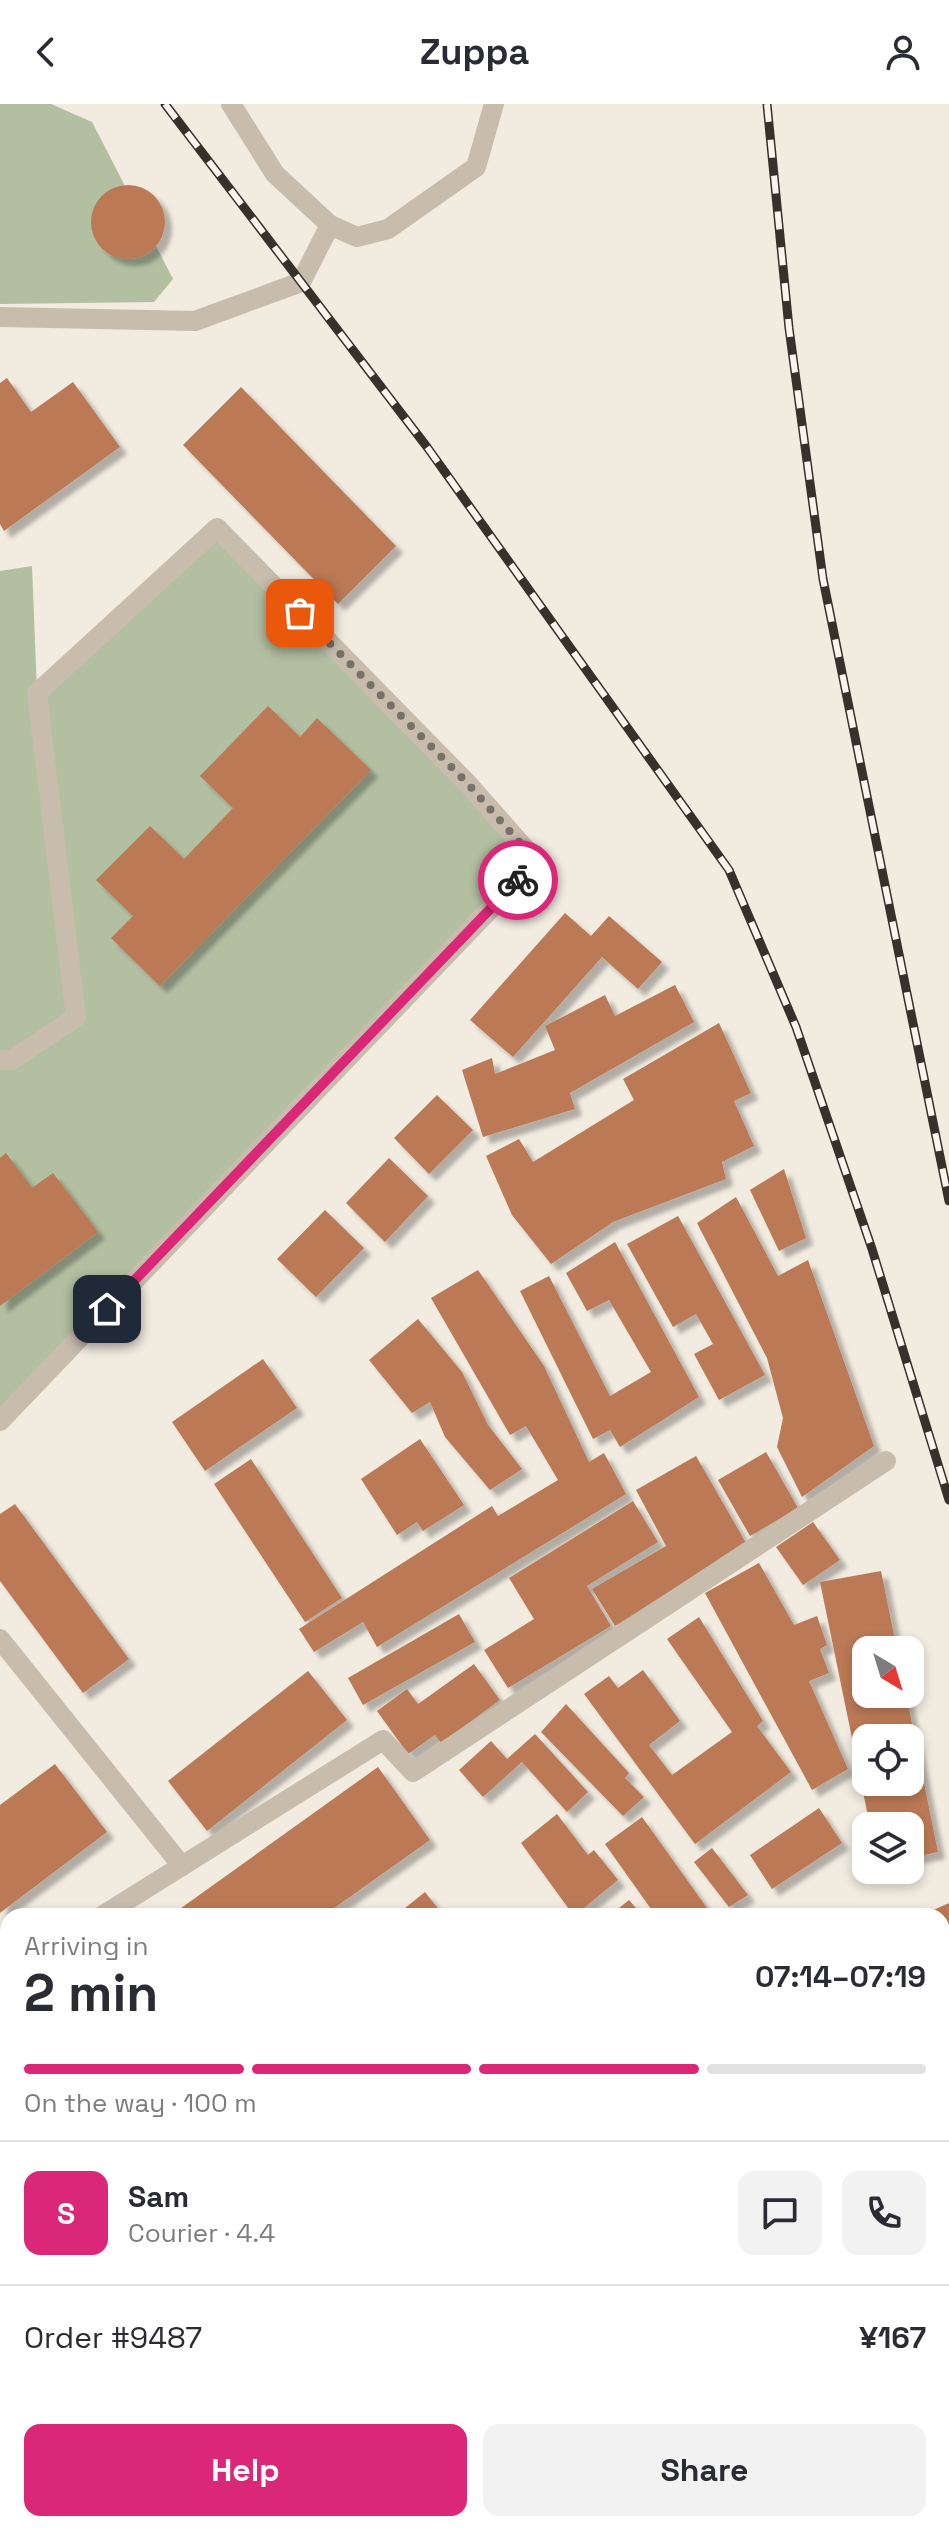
<!DOCTYPE html>
<meta charset="utf-8">
<style>
body{margin:0;font-family:"Space Grotesk",sans-serif;background:#f2f2f3;color:#2b2b33;height:100vh;display:flex;flex-direction:column;font-size:30px;white-space:nowrap}
*{box-sizing:border-box;margin:0}
p{font-size:26px;color:#7c7c81}
.icon{flex:none;width:44px;height:44px;fill:none;stroke:currentColor;stroke-width:2;stroke-linecap:round;stroke-linejoin:round}
.map{position:relative;flex:1;overflow:hidden}
.drawer{position:absolute;left:0px;top:1804px;width:950px;height:624px;display:flex;flex-direction:column;background:#fff;border-radius:24px 24px 0 0;box-shadow:0 4px 12px #0003}
.drawer>*{flex:none}
.needle{width:52px;rotate:142deg}
.controls{position:absolute;left:852px;top:1532px;display:grid;gap:16px}
.controls a{display:grid;place-items:center;width:72px;height:72px;border-radius:16px;background:#fff;box-shadow:0 4px 12px #0003;font-size:40px}
.pin{position:absolute;display:grid;place-items:center;width:68px;height:68px;color:#fff;margin:-34px;border-radius:16px;box-shadow:0 4px 12px #0006}
.courier{position:absolute;display:grid;place-items:center;width:80px;height:80px;margin:-40px;border:6px solid #db2777;border-radius:50%;background:#fff;color:#222;box-shadow:0 2px 10px #0007}
.overview em{font-style:normal;font-weight:700}
.overview div{display:flex;flex-direction:column-reverse}
.overview{display:flex;align-items:center;justify-content:space-between;height:136px;padding:0 24px}
h1{font-size:52px;font-weight:700;line-height:60px}
.bar{display:grid;grid-template-columns:repeat(4,1fr);gap:12px 8px;align-content:center;height:96px;padding:0 24px}
.bar i{height:10px;border-radius:6px;background:#e1e1e2}
.bar .current{background:#db2777}
.bar p{grid-column:span 4}
.line{display:flex;align-items:center;gap:20px;padding:0 24px;border-top:2px solid #e1e1e2}
.line div{flex:1}
.round{display:grid;place-items:center;flex:none;width:84px;height:84px;border-radius:16px;background:#f2f2f3}
.primary-button{display:flex;gap:16px;margin-top:auto;padding:16px 24px}
.primary-button a{flex:1;height:92px;border-radius:16px;background:#db2777;color:#fff;font-size:32px;font-weight:700;line-height:92px;text-align:center}
.primary-button a+a{background:#f2f2f3;color:#2b2b33}
header{display:flex;justify-content:space-between;align-items:center;height:104px;padding:0 24px;background:#fff;font-size:36px;font-weight:700}
.map>svg:first-child{display:block}
</style>
<header><svg class="icon" aria-label="back" viewBox="0 0 24 24"><path d="M15 5l-7 7 7 7"/></svg>Zuppa<svg class="icon" aria-label="person" viewBox="0 0 24 24"><circle cx="12" cy="8" r="4"/><path d="M4 21q1-7 8-7t8 7"/></svg></header>
<div class="map">
<svg width="949" height="2428" viewBox="0 0 949 2428">
<defs>
<filter id="shadow"><feDropShadow dx="7" dy="7" stdDeviation="2" flood-color="#0004"/></filter>
</defs>
<rect width="100%" height="100%" fill="#f1ebe0"/>
<g fill="#b2bfa1">
<polygon points="0,0 51,0 92,18 173,175 154,198 0,200"/>
<polygon points="217,424 536,757 0,1317 0,467 32,462 37,588"/>
</g>
<g fill="#bb7954" fill-rule="evenodd" filter="url(#shadow)">
<circle cx="128" cy="118" r="37"/>
<polygon points="7,274 31,308 73,278 120,343 4,427 0,420 0,279"/>
<polygon points="241,283 396,442 338,500 183,341"/>
<polygon points="268,602 300,633 317,614 371,666 160,882 111,834 133,812 96,776 150,722 184,755 233,704 200,672"/>
<polygon points="565,809 591,832 609,812 662,858 638,885 602,853 513,953 470,916"/>
<polygon points="675,881 694,918 570,989 575,1005 483,1033 462,966 492,954 495,970 555,946 545,922 605,891 615,912"/>
<polygon points="719,919 751,989 734,997 754,1042 722,1058 726,1075 613,1118 551,1160 512,1111 486,1052 519,1035 533,1058 634,996 623,975"/>
<polygon points="437,991 473,1026 429,1070 394,1034"/>
<polygon points="6,1049 32,1084 53,1069 98,1128 0,1202 0,1054"/>
<polygon points="389,1054 428,1092 385,1138 346,1099"/>
<polygon points="784,1065 806,1134 779,1147 750,1086"/>
<polygon points="736,1093 778,1172 808,1156 874,1342 802,1393 777,1343 783,1314 767,1254 697,1119"/>
<polygon points="325,1106 364,1144 316,1193 277,1155"/>
<polygon points="678,1112 765,1271 719,1296 694,1250 713,1240 696,1210 673,1223 627,1140"/>
<polygon points="615,1138 699,1293 620,1343 610,1326 593,1335 520,1187 549,1172 610,1292 651,1268 609,1196 587,1207 566,1169"/>
<polygon points="478,1166 544,1262 589,1358 604,1349 626,1390 377,1543 363,1518 314,1548 299,1525 492,1402 498,1412 558,1376 526,1322 510,1331 431,1194"/>
<polygon points="418,1215 462,1268 488,1321 522,1365 490,1386 445,1333 430,1298 412,1309 369,1256"/>
<polygon points="263,1255 297,1304 205,1367 172,1318"/>
<polygon points="420,1335 464,1401 423,1427 417,1418 397,1431 361,1375"/>
<polygon points="766,1348 798,1404 750,1432 718,1376"/>
<polygon points="696,1352 746,1439 615,1522 592,1485 666,1442 636,1386"/>
<polygon points="251,1355 342,1494 305,1518 214,1380"/>
<polygon points="633,1397 658,1438 587,1482 611,1522 508,1584 484,1546 534,1515 509,1474"/>
<polygon points="15,1400 129,1555 83,1589 0,1477 0,1410"/>
<polygon points="813,1418 840,1456 803,1481 776,1443"/>
<polygon points="759,1459 794,1521 817,1512 827,1541 820,1545 829,1569 809,1577 848,1665 812,1686 705,1489"/>
<path d="M881,1467L897,1546H866V1590H906L938,1748L910,1754V1722H870L820,1478ZM866,1634H910V1678H866Z"/>
<polygon points="459,1510 475,1538 363,1601 348,1574"/>
<polygon points="699,1513 763,1617 757,1622 791,1668 695,1740 584,1590 609,1572 618,1584 643,1566 680,1617 649,1641 672,1671 732,1628 667,1535"/>
<polygon points="474,1560 500,1596 441,1639 435,1631 408,1650 377,1607 407,1585 418,1600"/>
<polygon points="308,1567 347,1616 207,1727 168,1677"/>
<polygon points="566,1600 629,1669 625,1674 644,1693 623,1712 541,1628"/>
<polygon points="535,1630 588,1688 567,1708 522,1658 483,1693 459,1666 491,1637 507,1655"/>
<polygon points="55,1660 107,1728 0,1809 0,1701"/>
<polygon points="378,1663 430,1736 323,1812 170,1812"/>
<polygon points="819,1704 842,1739 772,1785 750,1751"/>
<polygon points="557,1710 588,1751 594,1746 618,1776 574,1812 521,1739"/>
<polygon points="642,1713 707,1804 696,1812 656,1812 605,1740"/>
<polygon points="712,1744 748,1791 729,1803 694,1758"/>
<polygon points="425,1788 444,1812 395,1812"/>
<polygon points="629,1796 643,1812 609,1812"/>
<polygon points="949,1799 949,1856 942,1859 942,1812 920,1812"/>
<polygon points="942,2152 949,2152 949,2219 942,2220"/>
<rect x="942" y="2309" width="7" height="67"/>
<polygon points="0,2416 8,2416 8,2420 49,2420 50,2428 0,2428"/>
<polygon points="253,2420 298,2420 300,2428 255,2428"/>
<rect x="320" y="2420" width="145" height="8"/>
<rect x="749" y="2420" width="70" height="8"/>
</g>
<g fill="none" stroke-linecap="round" stroke-linejoin="round">
<g stroke="#c8bdad" stroke-width="20">
<polyline points="231,0 275,70 330,121 357,133 388,125 476,63 494,0"/>
<polyline points="0,213 195,217 301,178 330,121"/>
<polyline points="0,956 12,956 76,913 37,589 217,424 468,680 536,757 0,1317"/>
<polyline points="0,1535 182,1762"/>
<polyline points="102,1812 383,1636 413,1668 886,1357"/>
<polyline points="0,1876 8,1871"/>
</g>
<g stroke="#37302b" stroke-width="9">
<g id="rail">
<polyline points="165,0 427,343 729,766 796,923 872,1145 949,1396"/>
<polyline points="767,0 789,224 823,475 949,1097"/>
</g>
</g>
<use href="#rail" stroke="#f9f5ec" stroke-width="6" stroke-dasharray="18" stroke-linecap="butt"/>
</g>
<g fill="none" stroke-linecap="round" stroke-linejoin="round">
<polyline stroke="#78716a" stroke-width="8" stroke-dasharray="0 14.4" points="300,509 468,680 536,757 518,776"/>
<polyline stroke="#db2777" stroke-width="10" points="107,1205 518,776"/>
</g>
</svg>
<div class="controls">
<a><svg class="needle" viewBox="-14 -14 28 28"><path d="M0-13l5 13h-10z" fill="#e53935"/><path d="M0 13l5-13h-10z" fill="#7c7c81"/></svg></a>
<a><svg class="icon" aria-label="locate" viewBox="0 0 24 24"><circle cx="12" cy="12" r="6"/><path d="M12 2v4M12 18v4M2 12h4M18 12h4"/></svg></a>
<a><svg class="icon" aria-label="layers" viewBox="0 0 24 24"><path d="M12 4l9 5-9 5-9-5zM3 14l9 5 9-5"/></svg></a>
</div>
<div class="pin" style="left:300px;top:509px;background:#ea580c"><svg class="icon" aria-label="bag" viewBox="0 0 24 24"><path d="M5 8h14l-1 12H6zM9 8a3 3 0 0 1 6 0"/></svg></div>
<div class="pin" style="left:107px;top:1205px;background:#1f2937"><svg class="icon" aria-label="home" viewBox="0 0 24 24"><path d="M3 11l9-7 9 7M6 9v11h12V9"/></svg></div>
<div class="courier" style="left:518px;top:776px"><svg class="icon" aria-label="bike" viewBox="0 0 24 24"><circle cx="6" cy="16" r="4"/><circle cx="18" cy="16" r="4"/><path d="M6 16l4-8h5l3 8M10 8l3 8H6M13 5h3"/></svg></div>
<section class="drawer">
<div class="overview"><div><h1>2 min</h1><p>Arriving in</p></div><em>07:14–07:19</em></div>
<div class="bar"><i class="current"></i><i class="current"></i><i class="current"></i><i></i><p>On the way · 100 m</p></div>
<div class="line" style="height:144px"><b class="round" style="background:#db2777;color:#fff">S</b><div><b>Sam</b><p>Courier · 4.4</p></div><a class="round"><svg class="icon" aria-label="chat" viewBox="0 0 24 24"><path d="M4 5h16v11H9l-5 4z"/></svg></a><a class="round"><svg class="icon" aria-label="phone" viewBox="0 0 24 24"><path d="M5 4h4l2 5-3 2q2 4 5 5l2-3 5 2v4C11 20 4 13 5 4z"/></svg></a></div>
<div class="line" style="height:104px"><div>Order #9487</div><b>¥167</b></div>
<div class="primary-button"><a>Help</a><a>Share</a></div>
</section>
</div>
